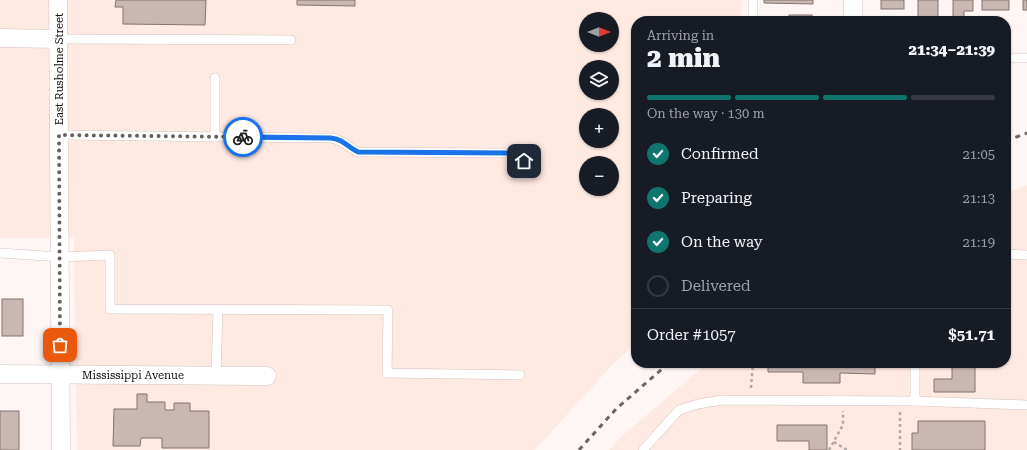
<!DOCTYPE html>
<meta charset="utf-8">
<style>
body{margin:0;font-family:"Roboto Serif",serif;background:#20242c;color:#f1f3f6;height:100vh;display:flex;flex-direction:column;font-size:15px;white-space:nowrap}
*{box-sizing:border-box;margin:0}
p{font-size:13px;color:#9ea1a6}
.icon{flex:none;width:22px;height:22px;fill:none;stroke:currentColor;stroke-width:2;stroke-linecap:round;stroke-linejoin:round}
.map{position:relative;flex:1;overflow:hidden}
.details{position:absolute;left:631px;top:16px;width:380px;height:352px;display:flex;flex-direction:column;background:#171b24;border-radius:16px;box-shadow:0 1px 3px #0004}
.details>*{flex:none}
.needle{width:26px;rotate:90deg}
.tools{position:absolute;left:579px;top:12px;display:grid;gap:8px}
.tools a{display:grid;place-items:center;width:40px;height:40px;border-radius:50%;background:#171b24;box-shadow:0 1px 3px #0004;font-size:20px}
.pin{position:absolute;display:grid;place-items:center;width:34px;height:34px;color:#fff;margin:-17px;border-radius:8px;box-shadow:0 2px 6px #0006}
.courier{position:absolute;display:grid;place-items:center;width:40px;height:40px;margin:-20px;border:3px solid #1a73e8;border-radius:50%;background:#fff;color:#222;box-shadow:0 1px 5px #0007}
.overview em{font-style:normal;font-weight:800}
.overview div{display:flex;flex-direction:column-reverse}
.overview{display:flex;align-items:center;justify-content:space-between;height:68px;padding:0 16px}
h1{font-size:26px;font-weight:800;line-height:30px}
.bar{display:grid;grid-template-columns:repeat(4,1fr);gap:6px 4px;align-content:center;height:48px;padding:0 16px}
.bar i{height:5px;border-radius:3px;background:#363941}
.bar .current{background:#0f766e}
.bar p{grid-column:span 4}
.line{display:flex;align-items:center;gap:10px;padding:0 16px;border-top:1px solid #363941}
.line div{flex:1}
ol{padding:0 16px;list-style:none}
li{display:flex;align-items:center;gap:12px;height:44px}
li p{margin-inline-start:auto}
li .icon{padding:4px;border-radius:50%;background:#0f766e;color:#fff;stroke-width:4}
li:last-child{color:#9ea1a6}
li i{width:22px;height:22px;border:2px solid #363941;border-radius:50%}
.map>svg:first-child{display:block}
</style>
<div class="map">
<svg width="1027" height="450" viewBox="0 0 1027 450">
<rect width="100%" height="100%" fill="#fdf6f4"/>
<g fill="#ffe9e3" fill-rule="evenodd">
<path d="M0,0H741V21H636V343L613,364L535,450H77L74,238H0ZM586,19H612V45H586ZM586,67H612V93H586ZM586,115H612V141H586ZM586,163H612V189H586Z"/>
<polygon points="1027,185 1027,450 609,450 623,435 708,363 1006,363 1006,193"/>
</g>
<g fill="#c9b7b3" stroke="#84736f">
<polygon points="116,0 206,0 205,25 123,24 123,7 115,7"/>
<polygon points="297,0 355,0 355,6 297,5"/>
<polygon points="764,0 813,0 813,4 764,3"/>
<rect x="881" y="0" width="23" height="9"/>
<rect x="918" y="0" width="20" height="17"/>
<polygon points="953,0 973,0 973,11 964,11 964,19 953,19"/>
<rect x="982" y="0" width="27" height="10"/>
<rect x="1023" y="0" width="4" height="10"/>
<rect x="789" y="15" width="23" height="6"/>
<rect x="2" y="299" width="21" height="37"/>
<polygon points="768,363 875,363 875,374 840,373 840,383 803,383 803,372 768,372"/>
<polygon points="952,363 975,363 975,392 934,392 934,379 952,379"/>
<polygon points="137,394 147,394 147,402 165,402 165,410 174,410 174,403 190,403 190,411 209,411 209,448 162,448 162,438 141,438 140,446 113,446 114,409 137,409"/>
<rect x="0" y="411" width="19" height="39"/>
<polygon points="918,421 985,421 985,450 912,450 912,433 918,433"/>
<polygon points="777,425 827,425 827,450 809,450 809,441 777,441"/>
</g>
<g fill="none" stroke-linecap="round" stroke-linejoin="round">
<g stroke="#d4c2bd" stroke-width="10">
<g id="lane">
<polyline points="753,0 753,21"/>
<polyline points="58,39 291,40"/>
<polyline points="1006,58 1027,58"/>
<path d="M59,135L331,138C345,141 346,146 358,152L519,153L529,169"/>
<polyline points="215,137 215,78"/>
<polyline points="0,253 60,257 110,255 110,309 388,310 387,373 520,375"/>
<polyline points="1006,254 1027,255"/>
<polyline points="915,363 915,401"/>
<polyline points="216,376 218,310"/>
<polyline points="643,450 679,410 698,404 722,400 915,401 1027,405"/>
</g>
</g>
<g stroke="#d4c2bd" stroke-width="19">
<g id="street">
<polyline points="58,0 61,450"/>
<polyline points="853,0 853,21"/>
<polyline points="0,38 58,39"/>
<polyline points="0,374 267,376"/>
</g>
</g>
<g stroke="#b0a9a8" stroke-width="2.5" stroke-dasharray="3 3" stroke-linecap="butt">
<polyline points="751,388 753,363"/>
<polyline points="900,412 900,450"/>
<polyline points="834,442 847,450"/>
<polyline points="829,450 843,425 843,411"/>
</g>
<use href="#lane" stroke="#fff" stroke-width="9"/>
<use href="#street" stroke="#fff" stroke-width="18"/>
<g stroke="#6b6564" stroke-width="3" stroke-dasharray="5 5" stroke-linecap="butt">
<polyline points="1006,141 1027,133"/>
<polyline points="579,450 616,409 669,363"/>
</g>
</g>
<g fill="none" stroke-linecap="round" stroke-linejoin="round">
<polyline stroke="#655f5d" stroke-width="4" stroke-dasharray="0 7.2" points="60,345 59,135 243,137"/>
<path stroke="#1a73e8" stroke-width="5" d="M243,137L331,138C345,140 346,146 358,152L519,153L524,161"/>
</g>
<g text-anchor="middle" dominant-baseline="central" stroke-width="3" stroke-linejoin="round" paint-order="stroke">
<g font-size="11" fill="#130d0c" stroke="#fff">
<text transform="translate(59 69) rotate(-90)">East Rusholme Street</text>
<text x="133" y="375">Mississippi Avenue</text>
</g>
</g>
</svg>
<div class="tools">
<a><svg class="needle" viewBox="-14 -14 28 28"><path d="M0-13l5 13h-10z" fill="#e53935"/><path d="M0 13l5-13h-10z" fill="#9ea1a6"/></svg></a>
<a><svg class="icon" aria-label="layers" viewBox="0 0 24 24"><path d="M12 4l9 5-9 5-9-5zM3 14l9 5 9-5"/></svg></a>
<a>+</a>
<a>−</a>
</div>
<div class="pin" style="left:60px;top:345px;background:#ea580c"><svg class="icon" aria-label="bag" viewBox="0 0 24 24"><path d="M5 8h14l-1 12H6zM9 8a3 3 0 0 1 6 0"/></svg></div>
<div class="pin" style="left:524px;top:161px;background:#1f2937"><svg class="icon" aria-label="home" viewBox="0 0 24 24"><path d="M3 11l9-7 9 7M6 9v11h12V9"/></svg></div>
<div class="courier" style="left:243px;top:137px"><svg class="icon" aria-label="bike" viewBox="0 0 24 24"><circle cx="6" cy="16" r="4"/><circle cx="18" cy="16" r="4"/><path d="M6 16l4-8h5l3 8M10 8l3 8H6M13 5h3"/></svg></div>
<section class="details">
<div class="overview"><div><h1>2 min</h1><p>Arriving in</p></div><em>21:34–21:39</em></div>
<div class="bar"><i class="current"></i><i class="current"></i><i class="current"></i><i></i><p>On the way · 130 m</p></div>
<ol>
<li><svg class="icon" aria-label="check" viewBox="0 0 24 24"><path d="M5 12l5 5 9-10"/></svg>Confirmed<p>21:05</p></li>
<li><svg class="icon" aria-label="check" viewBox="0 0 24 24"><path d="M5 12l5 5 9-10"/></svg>Preparing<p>21:13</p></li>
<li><svg class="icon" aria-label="check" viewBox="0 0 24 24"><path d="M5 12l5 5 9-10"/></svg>On the way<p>21:19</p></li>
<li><i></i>Delivered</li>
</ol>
<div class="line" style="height:52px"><div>Order #1057</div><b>$51.71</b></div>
</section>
</div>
